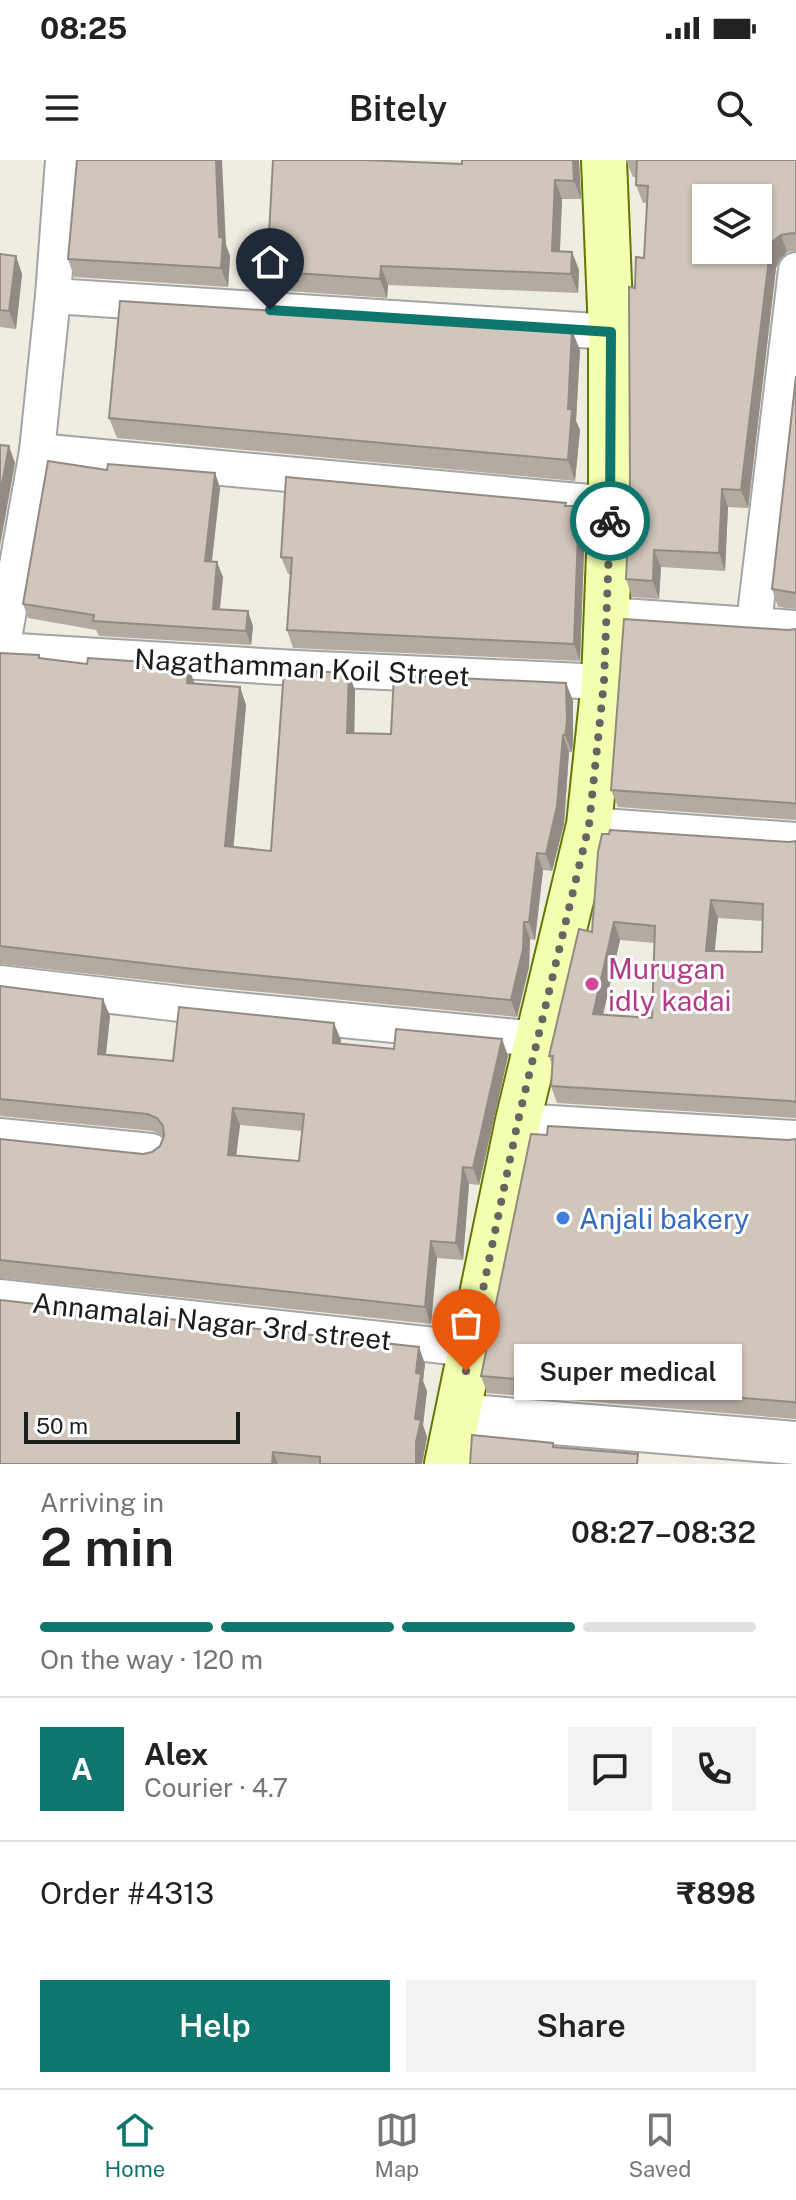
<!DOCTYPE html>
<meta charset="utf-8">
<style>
body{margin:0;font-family:"Public Sans",sans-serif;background:#f2f2f2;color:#222;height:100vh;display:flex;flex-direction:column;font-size:30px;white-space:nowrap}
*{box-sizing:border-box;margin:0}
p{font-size:26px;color:#767676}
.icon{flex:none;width:44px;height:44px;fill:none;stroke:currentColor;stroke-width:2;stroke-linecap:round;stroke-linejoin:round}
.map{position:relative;height:1304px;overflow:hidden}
.details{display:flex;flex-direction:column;background:#fff;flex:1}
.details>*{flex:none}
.controls{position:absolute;left:692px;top:24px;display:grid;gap:16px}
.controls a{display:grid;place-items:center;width:80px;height:80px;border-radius:0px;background:#fff;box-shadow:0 2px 6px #0004;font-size:40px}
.scale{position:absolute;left:24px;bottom:20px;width:216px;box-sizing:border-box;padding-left:8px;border:4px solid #1d1d1d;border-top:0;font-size:22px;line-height:28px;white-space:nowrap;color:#1d1d1d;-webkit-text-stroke:6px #fff;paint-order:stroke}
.pin{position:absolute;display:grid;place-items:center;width:68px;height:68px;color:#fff;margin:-82px -34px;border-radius:50% 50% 50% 0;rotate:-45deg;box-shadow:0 0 8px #0007}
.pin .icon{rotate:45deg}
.courier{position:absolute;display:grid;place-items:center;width:80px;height:80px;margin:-40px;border:6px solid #0f766e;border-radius:50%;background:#fff;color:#222;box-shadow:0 2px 10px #0007}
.bubble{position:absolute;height:56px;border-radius:0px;background:#fff;box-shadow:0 2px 6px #0004;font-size:26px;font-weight:600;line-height:56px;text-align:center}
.overview em{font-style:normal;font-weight:600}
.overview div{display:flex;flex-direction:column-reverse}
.overview{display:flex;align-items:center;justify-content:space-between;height:136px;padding:0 40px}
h1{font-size:52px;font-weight:600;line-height:60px}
.bar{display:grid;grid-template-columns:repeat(4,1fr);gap:12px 8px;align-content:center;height:96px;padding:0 40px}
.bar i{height:10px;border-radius:6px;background:#e0e0e0}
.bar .active{background:#0f766e}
.bar p{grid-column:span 4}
.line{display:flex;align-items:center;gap:20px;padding:0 40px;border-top:2px solid #e0e0e0}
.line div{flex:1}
.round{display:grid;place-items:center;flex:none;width:84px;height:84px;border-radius:0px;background:#f2f2f2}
.primary-button{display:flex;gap:16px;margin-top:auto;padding:16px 40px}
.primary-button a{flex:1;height:92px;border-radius:0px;background:#0f766e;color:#fff;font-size:32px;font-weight:600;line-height:92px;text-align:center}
.primary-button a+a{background:#f2f2f2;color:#222}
.status{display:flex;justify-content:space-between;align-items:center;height:56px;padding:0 40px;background:#fff;direction:ltr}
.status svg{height:22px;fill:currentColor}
header{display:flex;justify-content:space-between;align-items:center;height:104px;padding:0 40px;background:#fff;font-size:36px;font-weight:600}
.menu{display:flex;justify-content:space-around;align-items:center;height:112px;border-top:2px solid #e0e0e0;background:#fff;font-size:22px;color:#767676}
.menu a{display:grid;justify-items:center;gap:4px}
.menu .active{color:#0f766e}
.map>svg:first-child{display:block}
</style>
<div class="status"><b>08:25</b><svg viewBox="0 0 49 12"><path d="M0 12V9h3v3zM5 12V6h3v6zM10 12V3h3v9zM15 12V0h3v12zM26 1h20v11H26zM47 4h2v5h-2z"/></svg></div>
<header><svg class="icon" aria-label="menu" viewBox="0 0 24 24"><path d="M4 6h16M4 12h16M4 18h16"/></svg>Bitely<svg class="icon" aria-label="search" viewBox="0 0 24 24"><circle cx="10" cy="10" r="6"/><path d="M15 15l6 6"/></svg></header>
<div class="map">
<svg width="796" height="1304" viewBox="0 0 796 1304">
<rect width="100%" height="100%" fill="#efece2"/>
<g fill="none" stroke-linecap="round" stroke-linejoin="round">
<g stroke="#a4a4a4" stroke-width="38">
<g id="minor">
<polyline points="53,136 611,172"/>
<polyline points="37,291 611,344"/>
<polyline points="607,455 796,468"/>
<polyline points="754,463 796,110"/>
<polyline points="0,490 296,508 604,522"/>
<polyline points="2,490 37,291 53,136 63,0"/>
<polyline points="589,665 796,680"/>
<polyline points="0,823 197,846 537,879"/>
<polyline points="518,961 796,978"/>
<polyline points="0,976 151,991"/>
<polyline points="0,1137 471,1189"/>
</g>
</g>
<g stroke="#a4a4a4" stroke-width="46">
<polyline id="tertiary" points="457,1255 796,1283"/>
</g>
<g stroke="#607800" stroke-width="48">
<polyline id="secondary" points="447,1304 518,961 589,665 604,522 611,344 611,172 604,0"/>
</g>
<use href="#minor" stroke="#fff" stroke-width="34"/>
<use href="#tertiary" stroke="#fff" stroke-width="42"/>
<use href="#secondary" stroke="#f4ffb0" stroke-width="44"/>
</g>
<g fill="#b3aaa1" fill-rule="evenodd">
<polygon points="462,0 579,0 581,39 562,39 560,91 572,92 579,110 578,133 388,125 387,138 274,130 267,111 462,4"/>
<polygon points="626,0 796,0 796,91 787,92 780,99 776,108 748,348 728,347 725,411 661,407 659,439 632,437 626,419 635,128 644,98 647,43 643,43 636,25 637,17 633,17"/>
<polygon points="226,85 230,96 228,127 74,117 68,99"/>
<polygon points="0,94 16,96 22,114 16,169 0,167"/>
<polygon points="580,190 576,261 580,270 575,321 117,278 109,258"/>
<polygon points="796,216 796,449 778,447 772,429"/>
<polygon points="107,310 215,313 220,328 212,402 223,417 220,450 253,466 251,485 99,476 96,470 28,458 23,444"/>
<polygon points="566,346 579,346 585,363 580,501 293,488 287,470 290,414 288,414 281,397"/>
<polygon points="796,469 796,660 618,647 611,630 788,470"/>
<polygon points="0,493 39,495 40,498 87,504 188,505 194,524 240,527 246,545 233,687 271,691 349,513 355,531 354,573 391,574 566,523 573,541 573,579 572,592 569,592 564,664 552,711 543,710 535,780 530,779 529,807 517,857 199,826 0,804"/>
<path d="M796,681V958L557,943L551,926L552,905L549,896L592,772L789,682ZM718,758L763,761L762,792L714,791ZM620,780L655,783L652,858L603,855Z"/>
<path d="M0,826L110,856L106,894L173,901L341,880L340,884L394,889L502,879L508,896L479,1025L469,1024L463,1100L437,1098L431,1164L0,1118V979L143,994L152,992L160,986L164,977L153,971L0,956ZM240,965L302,971L299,1001L236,996Z"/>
<polygon points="547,975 788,980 796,979 796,1259 487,1233 481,1216"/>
<polygon points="425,1204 423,1221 427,1231 423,1265 427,1277 422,1304 0,1304"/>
</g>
<g fill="#928b83">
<polygon points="216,0 222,0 226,85 230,96 228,127 221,108"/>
<polygon points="573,0 579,0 581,39 574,21"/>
<polygon points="555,20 562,39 559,110 552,91"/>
<polygon points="781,75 787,92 780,99 776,108 748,348 741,330 770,90 773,81"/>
<polygon points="572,92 579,110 578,133 571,114"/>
<polygon points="16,96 22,114 16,169 9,151"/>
<polygon points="381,106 388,125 387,138 380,119"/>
<polygon points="572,170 580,190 576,261 580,270 575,321 568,300 568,249"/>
<polygon points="9,286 15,303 0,386 0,335"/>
<polygon points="215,313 220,328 210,416 205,401"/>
<polygon points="722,329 728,347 725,411 719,393"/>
<polygon points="579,346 585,363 580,501 574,484"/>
<polygon points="654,390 661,407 659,439 653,421"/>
<polygon points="217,402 223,417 218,464 213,449"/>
<polygon points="248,451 253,466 251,485 246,471"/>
<polygon points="188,505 194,522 193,540 187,523"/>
<polygon points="349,513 355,531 354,590 347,573"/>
<polygon points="566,523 573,541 573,579 572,592 565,575"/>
<polygon points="240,527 246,545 232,704 225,686"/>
<polygon points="563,575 569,592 564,664 552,711 546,694"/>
<polygon points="537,693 543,710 535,780 529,762"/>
<polygon points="711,740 718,758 713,809 706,791"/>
<polygon points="524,762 530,779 529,807 517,857 511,840"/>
<polygon points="614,762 620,780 599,872 593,854"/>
<polygon points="103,839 110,856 104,911 98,894"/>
<polygon points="334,863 341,880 339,901 333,883"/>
<polygon points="502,879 508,896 479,1025 473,1008"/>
<polygon points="233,948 240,965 234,1012 228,995"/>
<polygon points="463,1007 469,1024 463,1100 456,1083"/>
<polygon points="431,1081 437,1098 431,1164 425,1147"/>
<polygon points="419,1187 425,1204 423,1221 427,1231 423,1265 427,1277 422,1304 416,1304 416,1213"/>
<polygon points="273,1292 278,1304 272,1304"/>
</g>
<g fill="#d0c6bb" stroke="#928b83" stroke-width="2" fill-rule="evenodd">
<polygon points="77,0 216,0 219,77 223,78 221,108 68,99"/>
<polygon points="273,0 363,0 462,4 462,0 573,0 574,21 555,20 552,91 572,92 571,114 381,106 380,119 267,111"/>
<path d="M637,0H796V74L793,73L781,75L773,81L770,90L741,330L722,329L719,393L654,390L653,421L626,419L630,327L629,131V127L635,128L636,97L644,98L648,26L636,25ZM706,38H758V90H706Z"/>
<polygon points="0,94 16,96 9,151 0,150"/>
<polygon points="120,141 572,170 568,249 572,249 568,300 109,258"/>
<polygon points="796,216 796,433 772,429"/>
<polygon points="0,285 9,286 0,335"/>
<polygon points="48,301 107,310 108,304 215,313 205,401 217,402 213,449 248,451 246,471 93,461 94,455 23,444"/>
<polygon points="286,317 566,343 565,346 579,346 574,484 287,470 292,398 281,397"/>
<polygon points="624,459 788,470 796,469 796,644 791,643 611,630"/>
<polygon points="0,493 39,495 39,498 87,504 88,498 188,505 187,523 240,527 225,686 271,691 284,510 349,513 347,573 391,574 394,515 566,523 567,562 565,575 563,575 557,646 546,694 537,693 529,762 524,762 523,789 511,840 193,809 0,786"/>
<path d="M610,670L789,682L796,681V942L791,941L551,926L553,896H549L579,769L592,772L598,692L602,674H609ZM711,740L763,744L762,792L706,791ZM614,762L655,766L652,858L593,854Z"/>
<path d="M0,826L103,839L98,894L173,901L179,847L334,863L333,883L394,889L396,869L502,879L473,1008L463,1007L456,1083L431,1081L425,1147L0,1100V979L143,994L152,992L160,986L164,976L163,966L157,958L147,954L0,939ZM233,948L304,954L299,1001L228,995Z"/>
<polygon points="548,966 788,980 796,979 796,1243 792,1242 481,1216 531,974 547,975"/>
<polygon points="0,1140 419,1187 416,1213 421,1214 415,1259 421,1260 416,1282 416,1304 320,1304 320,1297 273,1292 272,1304 0,1304"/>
<polygon points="472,1275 553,1283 553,1287 638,1294 637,1304 470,1304"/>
</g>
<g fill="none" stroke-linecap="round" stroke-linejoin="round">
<polyline stroke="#666562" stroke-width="8" stroke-dasharray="0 14.4" points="466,1211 518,961 589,665 604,522 610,361"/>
<polyline stroke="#0f766e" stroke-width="10" points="270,150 611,172 610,361"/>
</g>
<circle fill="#d1479c" stroke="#fff" stroke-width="3" cx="592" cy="824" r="8"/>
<circle fill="#3f7fe0" stroke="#fff" stroke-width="3" cx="563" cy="1058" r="8"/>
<g text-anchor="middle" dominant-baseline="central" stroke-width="6" stroke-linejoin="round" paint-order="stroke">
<g font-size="28" fill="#1d1d1d" stroke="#fff">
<text transform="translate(302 507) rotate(3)">Nagathamman Koil Street</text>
<text transform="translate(212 1161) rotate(6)">Annamalai Nagar 3rd street</text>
</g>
<g font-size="28" fill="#b23c85" stroke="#fff" text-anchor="start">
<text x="608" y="808">Murugan<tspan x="608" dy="32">idly kadai</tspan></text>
</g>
<g font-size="28" fill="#366cbe" stroke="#fff" text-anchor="start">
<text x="579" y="1058">Anjali bakery</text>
</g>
</g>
</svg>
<div class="controls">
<a><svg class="icon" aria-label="layers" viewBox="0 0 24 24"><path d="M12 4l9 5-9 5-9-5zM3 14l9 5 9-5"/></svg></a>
</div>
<div class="scale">50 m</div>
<div class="pin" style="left:466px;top:1211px;background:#ea580c"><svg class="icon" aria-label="bag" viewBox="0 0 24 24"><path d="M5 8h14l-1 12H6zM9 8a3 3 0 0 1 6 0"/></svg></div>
<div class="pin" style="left:270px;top:150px;background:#1f2937"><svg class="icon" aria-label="home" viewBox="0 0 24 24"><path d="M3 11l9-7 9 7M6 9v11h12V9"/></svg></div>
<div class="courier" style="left:610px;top:361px"><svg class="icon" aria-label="bike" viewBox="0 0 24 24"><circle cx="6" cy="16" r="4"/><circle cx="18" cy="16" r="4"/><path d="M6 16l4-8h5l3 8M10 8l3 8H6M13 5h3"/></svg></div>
<div class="bubble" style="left:514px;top:1184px;width:228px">Super medical</div>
</div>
<section class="details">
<div class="overview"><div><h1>2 min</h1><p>Arriving in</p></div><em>08:27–08:32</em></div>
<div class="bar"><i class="active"></i><i class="active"></i><i class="active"></i><i></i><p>On the way · 120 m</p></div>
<div class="line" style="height:144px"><b class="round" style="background:#0f766e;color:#fff">A</b><div><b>Alex</b><p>Courier · 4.7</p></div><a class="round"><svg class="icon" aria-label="chat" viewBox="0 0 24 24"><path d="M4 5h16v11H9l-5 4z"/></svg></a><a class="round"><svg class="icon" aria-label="phone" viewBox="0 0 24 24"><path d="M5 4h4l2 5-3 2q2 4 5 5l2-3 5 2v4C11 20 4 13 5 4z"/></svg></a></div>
<div class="line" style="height:104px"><div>Order #4313</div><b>₹898</b></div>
<div class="primary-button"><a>Help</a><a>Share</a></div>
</section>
<nav class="menu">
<a class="active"><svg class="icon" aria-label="home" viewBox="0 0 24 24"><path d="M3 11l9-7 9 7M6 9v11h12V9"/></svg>Home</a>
<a><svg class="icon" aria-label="map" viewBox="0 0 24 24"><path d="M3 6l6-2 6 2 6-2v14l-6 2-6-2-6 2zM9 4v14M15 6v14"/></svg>Map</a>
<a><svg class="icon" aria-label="saved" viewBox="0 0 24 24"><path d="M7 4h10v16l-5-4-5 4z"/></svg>Saved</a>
</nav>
